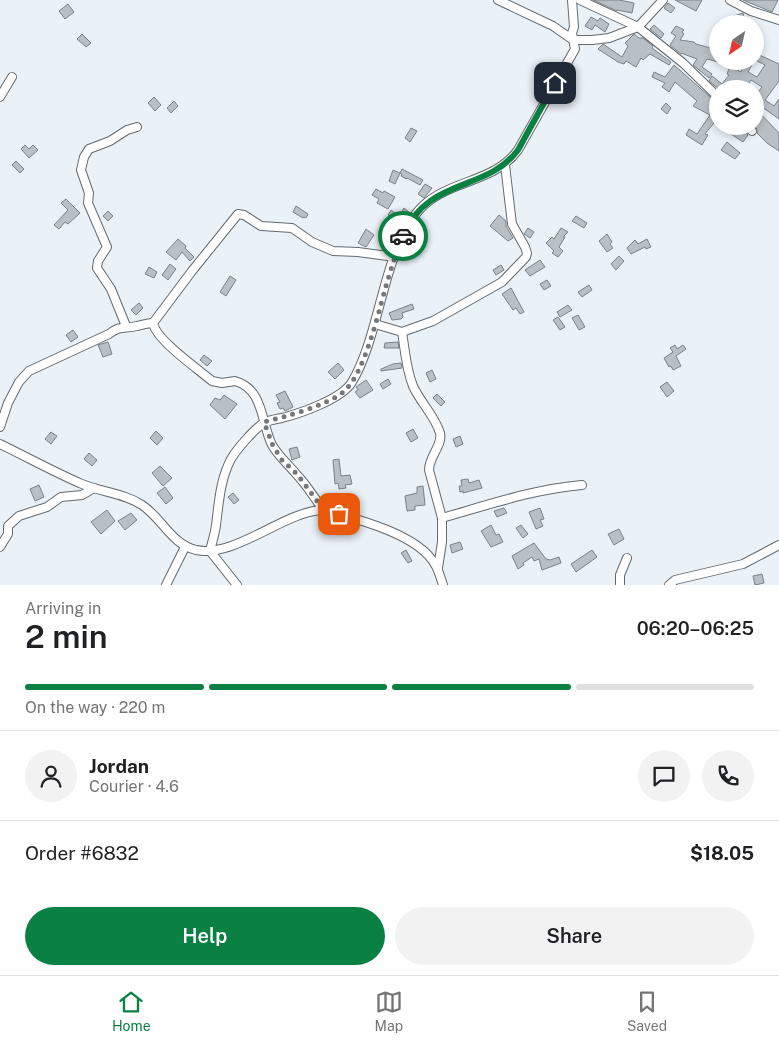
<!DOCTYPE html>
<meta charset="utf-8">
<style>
body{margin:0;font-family:"Public Sans",sans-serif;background:#f2f2f2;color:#202124;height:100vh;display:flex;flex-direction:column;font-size:19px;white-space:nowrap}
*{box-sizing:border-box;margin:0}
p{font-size:16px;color:#757577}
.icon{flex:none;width:28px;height:28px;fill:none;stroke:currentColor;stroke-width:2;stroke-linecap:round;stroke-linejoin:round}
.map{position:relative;height:585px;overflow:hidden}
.sheet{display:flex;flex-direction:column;background:#fff;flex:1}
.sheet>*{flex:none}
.needle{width:32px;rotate:214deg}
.fabs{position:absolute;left:709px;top:15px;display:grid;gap:10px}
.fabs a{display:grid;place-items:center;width:55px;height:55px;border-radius:50%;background:#fff;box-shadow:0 2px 8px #0003;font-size:25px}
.pin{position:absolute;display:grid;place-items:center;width:42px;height:42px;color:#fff;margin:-21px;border-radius:10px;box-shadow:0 2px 8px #0006}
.courier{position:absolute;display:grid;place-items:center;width:50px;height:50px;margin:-25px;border:4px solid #0b8043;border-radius:50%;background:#fff;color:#222;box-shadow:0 1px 6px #0007}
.summary em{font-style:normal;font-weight:600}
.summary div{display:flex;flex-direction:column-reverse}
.summary{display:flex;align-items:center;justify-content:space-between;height:85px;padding:0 25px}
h1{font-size:32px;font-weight:600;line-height:38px}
.bar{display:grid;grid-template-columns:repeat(4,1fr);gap:8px 5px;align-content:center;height:60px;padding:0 25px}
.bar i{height:6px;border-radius:4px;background:#e0e0e0}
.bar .current{background:#0b8043}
.bar p{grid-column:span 4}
.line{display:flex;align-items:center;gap:12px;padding:0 25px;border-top:1px solid #e0e0e0}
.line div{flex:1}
.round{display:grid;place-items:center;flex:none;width:52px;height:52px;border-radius:26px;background:#f2f2f2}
.cta{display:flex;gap:10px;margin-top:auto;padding:10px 25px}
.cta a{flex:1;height:58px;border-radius:30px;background:#0b8043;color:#fff;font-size:20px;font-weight:600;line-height:58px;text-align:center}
.cta a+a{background:#f2f2f2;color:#202124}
.tabs{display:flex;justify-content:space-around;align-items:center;height:70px;border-top:1px solid #e0e0e0;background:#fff;font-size:14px;color:#757577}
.tabs a{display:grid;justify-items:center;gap:2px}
.tabs .current{color:#0b8043}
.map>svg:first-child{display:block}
</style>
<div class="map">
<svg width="779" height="585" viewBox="0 0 779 585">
<rect width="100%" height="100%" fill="#eaf1f7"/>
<g fill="#b8bfc5" stroke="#7b8287">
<polygon points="593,0 619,0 634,3 632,13 617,10 617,11"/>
<polygon points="675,0 702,0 696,11"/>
<polygon points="743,0 778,0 772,12"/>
<polygon points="668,3 675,8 671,13 664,8"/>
<polygon points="68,4 74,12 65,19 59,11"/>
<polygon points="743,13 746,24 730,24 728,18"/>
<polygon points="591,17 598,21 600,18 609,24 605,32 595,25 592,30 585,26"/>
<polygon points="654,25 664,34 661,38 650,29"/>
<polygon points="676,26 684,30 682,32 684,34 680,40 694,42 696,44 718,50 718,62 707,59 702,67 712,74 709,78 693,65 697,59 681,53 681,54 670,45 676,36 671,33"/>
<polygon points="82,34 91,43 86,47 77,39"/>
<polygon points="634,34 639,38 643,38 653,46 652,48 671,62 669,65 650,54 643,60 641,58 636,67 626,61 624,64 618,62 598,49 603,44 622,57 628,46 625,43"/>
<polygon points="755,53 779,64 779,81 765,100 774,106 779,99 779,119 755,102 759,97 756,95 762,87 751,80 745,89 719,89 709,81 712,76 722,84 729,75 727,74 730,66 741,72 744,61 754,61 748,72 757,77 765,65 755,60"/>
<polygon points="674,65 718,104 718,118 705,134 708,135 702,145 686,135 689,129 697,134 710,115 693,106 697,101 675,82 669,92 662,87 665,83 652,77 654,72 665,77"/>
<polygon points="154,97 161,105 155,111 148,103"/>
<polygon points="174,101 178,106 171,113 167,108"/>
<polygon points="666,103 671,108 667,114 661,109"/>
<polygon points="755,108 779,133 779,151 767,143 757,133 757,130 755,126"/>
<polygon points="719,126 733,126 738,130 740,126 742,126 748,135 743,142"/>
<polygon points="411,128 417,131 410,142 405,138"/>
<polygon points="727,142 740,153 735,159 721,150"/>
<polygon points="25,145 29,149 33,145 38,150 29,158 21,149"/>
<polygon points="16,161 24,169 20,173 12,165"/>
<polygon points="402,169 423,180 420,185 407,178 406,179 401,176 402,174 400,173"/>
<polygon points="393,170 400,173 395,184 389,181"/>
<polygon points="425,184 432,188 424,198 418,194"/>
<polygon points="376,189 383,193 384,191 395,197 388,209 377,203 379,199 372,195"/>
<polygon points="66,199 80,213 68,224 65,222 59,229 54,225 68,210 61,203"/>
<polygon points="296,206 308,214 306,218 304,217 303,218 293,212"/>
<polygon points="404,208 410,213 400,229 393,225 396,220 388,215 391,210 399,216"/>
<polygon points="108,211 113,216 108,221 103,216"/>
<polygon points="499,215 506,221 506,226 513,238 508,241 490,226"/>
<polygon points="576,216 587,223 584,228 572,221"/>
<polygon points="528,228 534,232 530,238 524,234"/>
<polygon points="561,228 568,232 563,237 565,237 559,247 563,251 558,257 552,253 554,251 546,243 552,237 554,239"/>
<polygon points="366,229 374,235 366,247 358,243"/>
<polygon points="607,234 612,242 610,244 613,248 607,252 599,241"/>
<polygon points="178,239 186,246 185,248 194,257 190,261 182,252 176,260 166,252"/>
<polygon points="647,239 651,247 646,249 645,247 631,254 627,248 635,240 638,244"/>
<polygon points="619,256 624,261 616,270 611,264"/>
<polygon points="540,260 545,267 530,276 525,270"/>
<polygon points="170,264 176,269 168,280 162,275"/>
<polygon points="501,265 504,270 496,275 493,270"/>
<polygon points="149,267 157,272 154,278 145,274"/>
<polygon points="230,276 236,280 226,296 220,292"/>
<polygon points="547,280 551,286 544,290 540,284"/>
<polygon points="589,285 592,290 582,297 578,292"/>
<polygon points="511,288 524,312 520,314 516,308 513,310 502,294"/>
<polygon points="139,303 143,308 136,315 131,310"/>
<polygon points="412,304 414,309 402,313 403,317 401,319 392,320 389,313"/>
<polygon points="568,305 572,310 560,317 557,312"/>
<polygon points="578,315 585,327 579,330 572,318"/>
<polygon points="558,317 565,327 560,330 553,320"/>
<polygon points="73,330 78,337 71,342 66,335"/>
<polygon points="108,342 112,354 103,357 98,345"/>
<polygon points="398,342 399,348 384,348 385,343"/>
<polygon points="675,345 677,349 683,345 686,349 676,356 681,366 673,370 671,366 669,367 664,358 673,352 670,348"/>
<polygon points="204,355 212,361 207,366 200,360"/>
<polygon points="338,363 344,370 335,379 328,372"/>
<polygon points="401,363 402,368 381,371 381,369 393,364"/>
<polygon points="432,370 436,379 430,382 426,373"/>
<polygon points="388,379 391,384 383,389 380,384"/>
<polygon points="366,380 373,390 360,398 355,392 358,390 356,387"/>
<polygon points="667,382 674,391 667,397 660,387"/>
<polygon points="285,391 293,407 285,411 283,408 280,409 277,403 280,402 276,395"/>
<polygon points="437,394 445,402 441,406 433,398"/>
<polygon points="224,395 237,404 225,419 210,405 215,398 220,400"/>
<polygon points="413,429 418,438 411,442 406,433"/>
<polygon points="156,431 163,438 157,445 150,438"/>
<polygon points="51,432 57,436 51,444 45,439"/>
<polygon points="460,436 463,444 456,447 453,439"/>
<polygon points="297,447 300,457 292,460 289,449"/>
<polygon points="89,453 97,460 92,466 84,459"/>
<polygon points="339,459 341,476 350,475 352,484 345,485 346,488 339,489 338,483 335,484 333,460"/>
<polygon points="160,466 172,478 163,486 152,473"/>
<polygon points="468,479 469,483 479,480 482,488 463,493 463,491 460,492 459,486 462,486 461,480"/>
<polygon points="39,485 44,497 35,501 30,489"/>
<polygon points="423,486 425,505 415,506 415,510 407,511 405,496 417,493 417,487"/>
<polygon points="165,487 173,498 166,504 157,493"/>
<polygon points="233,493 239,500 234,504 228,497"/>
<polygon points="504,508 507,513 497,517 494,511"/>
<polygon points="540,508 544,519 540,520 543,526 536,529 529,512"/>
<polygon points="107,510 115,521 101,534 91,522"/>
<polygon points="131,513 137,520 125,530 118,521"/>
<polygon points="491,525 496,535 499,534 503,542 491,547 481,531"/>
<polygon points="521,525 528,534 523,538 516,528"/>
<polygon points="619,529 624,539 614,545 608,534"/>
<polygon points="460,542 463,549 452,553 450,545"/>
<polygon points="534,543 546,559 550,560 559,557 561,563 542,570 539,559 534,561 532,557 523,563 524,565 518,569 512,556"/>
<polygon points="406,550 412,561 408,563 401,553"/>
<polygon points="592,550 597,557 576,572 571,564"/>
<polygon points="762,574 764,583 755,585 753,576"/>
</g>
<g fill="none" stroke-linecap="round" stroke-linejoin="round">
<g stroke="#636a6f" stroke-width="10">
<g id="minor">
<polyline points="498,0 553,26 573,40 592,40 609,38 638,27 663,0"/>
<polyline points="580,0 638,27 683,63 718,97"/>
<polyline points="730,0 751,11 779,20"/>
<polyline points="0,97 12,77"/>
<polyline points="748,126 752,131"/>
<polyline points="375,324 402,332 433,321 502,282 526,257 527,253 525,247 512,224 505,165"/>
<polyline points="126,326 111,289 97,268 98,261 107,247 88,203 89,193 81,170 84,157 89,149 110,141 127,130 137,127"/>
<path d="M402,332C405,350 406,369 413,386C420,402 435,416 440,433C443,445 429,456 429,470L442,518V542L438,568"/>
<path d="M0,427L8,403L19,382L29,371L109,334C120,325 125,329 137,326C142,325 147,323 153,323"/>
<path d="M0,444C27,457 54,472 82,484C101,492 124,493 142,505C162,518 171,544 196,550C235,558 282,513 321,510C327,509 334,512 339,514C367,522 408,534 428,555C437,564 439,573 443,585"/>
<path d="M323,509C314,498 307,485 297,475C289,465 279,457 272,445C261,423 264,389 235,381L222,383L212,381C198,369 156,340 153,323L192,271L238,214L244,215L261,226L292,228L312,242L333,251L358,252L395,257"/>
<path d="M442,518C488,505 534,489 582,485"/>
<polyline points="0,547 8,534 8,526 19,516 47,507 61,497 82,495 94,488"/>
<polyline points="166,585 185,547"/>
<path d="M237,585L210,551C212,542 215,534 216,525C219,502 220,480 231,459C237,449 254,429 264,423C269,420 277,419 282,418C301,413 342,399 352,382C382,332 383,243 424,205C451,180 495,182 518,150L575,49L572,33L574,27L572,0"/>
<polyline points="620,585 620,575 627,558"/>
<polyline points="669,585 675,580 743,564 779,545"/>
</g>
</g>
<use href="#minor" stroke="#fff" stroke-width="8"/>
</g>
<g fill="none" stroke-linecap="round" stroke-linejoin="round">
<path stroke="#75797d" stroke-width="5" stroke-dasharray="0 9" d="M339,514L323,509L297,474L282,460L273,446L264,422C284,417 328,405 343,392C366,374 380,304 389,276C393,262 398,249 403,236"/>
<path stroke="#0b8043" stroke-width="6" d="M403,236C427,177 487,192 518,150L555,83"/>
</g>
</svg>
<div class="fabs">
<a><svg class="needle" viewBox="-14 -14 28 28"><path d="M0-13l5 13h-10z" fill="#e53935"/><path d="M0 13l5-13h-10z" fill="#757577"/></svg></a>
<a><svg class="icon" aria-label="layers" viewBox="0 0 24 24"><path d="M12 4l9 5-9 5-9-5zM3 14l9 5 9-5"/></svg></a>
</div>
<div class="pin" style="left:339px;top:514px;background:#ea580c"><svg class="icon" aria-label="bag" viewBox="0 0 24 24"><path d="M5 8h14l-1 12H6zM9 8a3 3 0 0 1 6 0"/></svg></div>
<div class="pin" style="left:555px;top:83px;background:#1f2937"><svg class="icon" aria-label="home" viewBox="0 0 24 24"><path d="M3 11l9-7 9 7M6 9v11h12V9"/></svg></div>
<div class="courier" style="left:403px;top:236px"><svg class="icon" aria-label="car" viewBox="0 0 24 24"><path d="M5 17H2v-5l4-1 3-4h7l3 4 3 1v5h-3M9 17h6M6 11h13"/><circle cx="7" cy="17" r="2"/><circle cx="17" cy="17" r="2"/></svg></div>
</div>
<section class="sheet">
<div class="summary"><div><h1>2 min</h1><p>Arriving in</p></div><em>06:20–06:25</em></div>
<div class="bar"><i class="current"></i><i class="current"></i><i class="current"></i><i></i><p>On the way · 220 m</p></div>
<div class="line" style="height:90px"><a class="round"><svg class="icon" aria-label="person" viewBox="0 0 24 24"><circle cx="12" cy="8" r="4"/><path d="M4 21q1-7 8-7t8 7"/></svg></a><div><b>Jordan</b><p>Courier · 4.6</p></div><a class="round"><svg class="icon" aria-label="chat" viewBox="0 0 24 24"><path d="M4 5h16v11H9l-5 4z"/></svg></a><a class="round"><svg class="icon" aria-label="phone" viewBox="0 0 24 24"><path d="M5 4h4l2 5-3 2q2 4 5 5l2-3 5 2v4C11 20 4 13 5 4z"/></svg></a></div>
<div class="line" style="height:65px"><div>Order #6832</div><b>$18.05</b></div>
<div class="cta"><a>Help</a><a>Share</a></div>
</section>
<nav class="tabs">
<a class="current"><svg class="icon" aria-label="home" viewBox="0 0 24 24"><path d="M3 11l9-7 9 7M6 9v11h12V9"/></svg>Home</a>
<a><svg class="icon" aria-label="map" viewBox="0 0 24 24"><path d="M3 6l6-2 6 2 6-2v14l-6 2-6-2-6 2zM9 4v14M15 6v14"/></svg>Map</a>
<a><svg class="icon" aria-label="saved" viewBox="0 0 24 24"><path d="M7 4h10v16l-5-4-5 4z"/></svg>Saved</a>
</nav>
